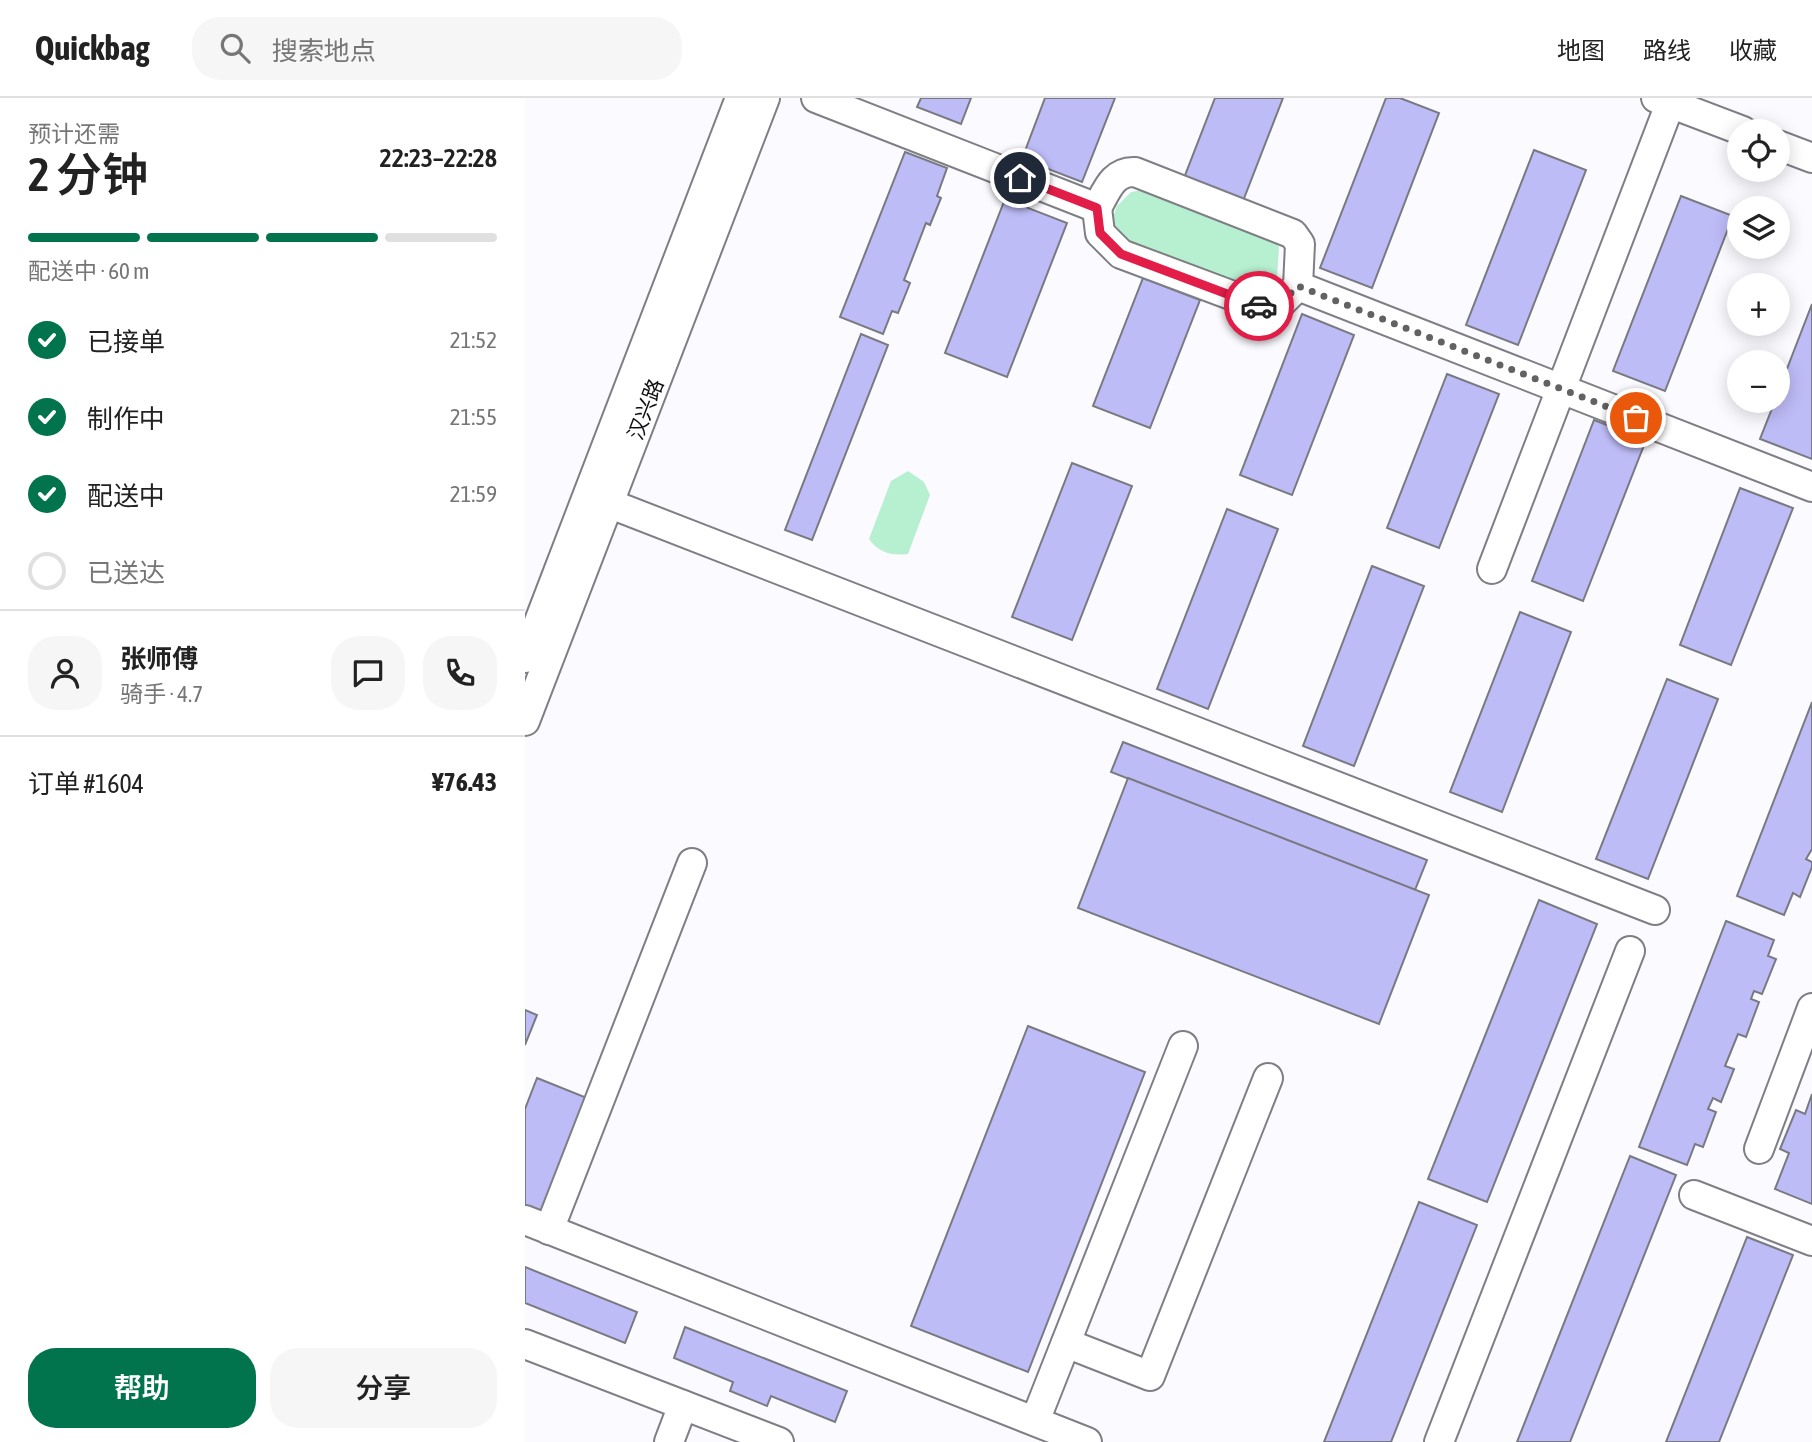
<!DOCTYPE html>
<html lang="zh">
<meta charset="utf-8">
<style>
body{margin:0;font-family:"Asap Condensed","Noto Sans SC",sans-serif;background:#f6f6f6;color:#222;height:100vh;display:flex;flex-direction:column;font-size:26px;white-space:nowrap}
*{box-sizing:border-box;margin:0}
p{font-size:23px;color:#767676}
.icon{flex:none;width:38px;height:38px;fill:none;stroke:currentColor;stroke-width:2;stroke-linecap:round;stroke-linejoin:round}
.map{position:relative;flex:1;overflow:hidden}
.drawer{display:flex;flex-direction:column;background:#fff;width:525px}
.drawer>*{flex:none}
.controls{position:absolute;left:1202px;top:21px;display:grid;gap:14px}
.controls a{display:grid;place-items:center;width:63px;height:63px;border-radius:50%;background:#fff;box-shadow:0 4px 18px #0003;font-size:35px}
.pin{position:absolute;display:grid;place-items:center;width:60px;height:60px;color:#fff;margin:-30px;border:4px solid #fff;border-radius:50%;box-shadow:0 2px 7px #0007}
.courier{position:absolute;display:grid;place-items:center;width:70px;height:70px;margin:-35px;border:5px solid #e11d48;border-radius:50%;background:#fff;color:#222;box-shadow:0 2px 9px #0007}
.overview em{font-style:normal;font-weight:600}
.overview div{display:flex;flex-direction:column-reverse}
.overview{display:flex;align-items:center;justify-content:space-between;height:119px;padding:0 28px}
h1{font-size:46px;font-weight:600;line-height:52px}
.bar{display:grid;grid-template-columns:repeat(4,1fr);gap:10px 7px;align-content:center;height:84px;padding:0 28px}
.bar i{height:9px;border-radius:5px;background:#e0e0e0}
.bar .selected{background:#01734d}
.bar p{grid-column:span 4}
.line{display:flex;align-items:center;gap:18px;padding:0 28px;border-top:2px solid #e0e0e0}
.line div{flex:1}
.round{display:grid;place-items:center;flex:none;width:74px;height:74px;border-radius:28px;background:#f6f6f6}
ol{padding:0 28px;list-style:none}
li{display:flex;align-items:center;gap:21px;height:77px}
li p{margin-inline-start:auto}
li .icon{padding:7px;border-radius:50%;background:#01734d;color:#fff;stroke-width:4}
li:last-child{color:#767676}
li i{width:38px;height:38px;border:4px solid #e0e0e0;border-radius:50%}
.action{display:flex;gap:14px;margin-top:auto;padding:14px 28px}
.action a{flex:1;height:80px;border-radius:28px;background:#01734d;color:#fff;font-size:28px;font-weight:600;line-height:80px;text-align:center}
.action a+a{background:#f6f6f6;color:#222}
header{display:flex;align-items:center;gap:42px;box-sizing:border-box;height:98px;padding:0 35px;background:#fff;border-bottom:2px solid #e0e0e0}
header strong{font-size:33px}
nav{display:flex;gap:38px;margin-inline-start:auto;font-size:24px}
.search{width:490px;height:63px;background:#f6f6f6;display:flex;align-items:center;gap:18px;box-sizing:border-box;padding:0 24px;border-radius:28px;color:#767676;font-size:26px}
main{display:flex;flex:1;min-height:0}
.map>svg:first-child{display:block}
</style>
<header>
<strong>Quickbag</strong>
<div class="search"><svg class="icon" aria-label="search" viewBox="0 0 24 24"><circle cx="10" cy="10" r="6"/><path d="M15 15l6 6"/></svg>搜索地点</div>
<nav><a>地图</a><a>路线</a><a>收藏</a></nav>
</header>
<main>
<section class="drawer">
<div class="overview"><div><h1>2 分钟</h1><p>预计还需</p></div><em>22:23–22:28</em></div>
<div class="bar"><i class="selected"></i><i class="selected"></i><i class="selected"></i><i></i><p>配送中 · 60 m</p></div>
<ol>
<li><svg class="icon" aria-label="check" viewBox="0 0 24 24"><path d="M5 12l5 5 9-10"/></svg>已接单<p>21:52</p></li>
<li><svg class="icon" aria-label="check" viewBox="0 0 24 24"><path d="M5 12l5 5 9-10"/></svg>制作中<p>21:55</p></li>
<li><svg class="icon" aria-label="check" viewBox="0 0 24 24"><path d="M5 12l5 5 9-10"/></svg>配送中<p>21:59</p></li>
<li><i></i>已送达</li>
</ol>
<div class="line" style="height:126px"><a class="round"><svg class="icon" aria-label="person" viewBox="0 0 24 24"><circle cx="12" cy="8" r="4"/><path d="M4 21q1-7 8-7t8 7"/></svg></a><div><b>张师傅</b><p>骑手 · 4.7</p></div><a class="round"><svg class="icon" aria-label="chat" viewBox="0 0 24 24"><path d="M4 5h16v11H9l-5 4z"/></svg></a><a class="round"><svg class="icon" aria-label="phone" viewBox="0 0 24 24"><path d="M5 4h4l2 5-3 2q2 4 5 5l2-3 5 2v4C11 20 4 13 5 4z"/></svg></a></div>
<div class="line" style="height:91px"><div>订单 #1604</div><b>¥76.43</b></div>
<div class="action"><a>帮助</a><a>分享</a></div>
</section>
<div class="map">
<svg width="1287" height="1344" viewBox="0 0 1287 1344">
<rect width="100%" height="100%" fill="#fbfbff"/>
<g fill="#b7efd1">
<polygon points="623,91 746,138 754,149 752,180 742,189 725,194 602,148 588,130 588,119 592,108 606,94"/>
<path d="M383,373L399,384L405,397L383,456C367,458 354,455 344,441L366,383Z"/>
</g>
<g fill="#bebcf7" stroke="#797981" stroke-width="2">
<polygon points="396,0 446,0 436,26 392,9"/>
<polygon points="520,0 590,0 557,84 497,61"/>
<polygon points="690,0 758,0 718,103 659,80"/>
<polygon points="861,0 875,0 914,15 847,190 795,170"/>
<polygon points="1009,52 1061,72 993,247 941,227"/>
<polygon points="380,54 422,70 412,98 416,100 405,127 401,125 379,182 385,185 373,215 367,213 358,236 315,219"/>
<polygon points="1156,98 1208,118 1140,293 1088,273"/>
<polygon points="480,101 542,125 482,279 420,255"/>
<polygon points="618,180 675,202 625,330 568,308"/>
<polygon points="1287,206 1287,361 1235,341 1250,303 1253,303 1253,294"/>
<polygon points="777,216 829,237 767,397 715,377"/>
<polygon points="336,236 363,247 287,442 260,432"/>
<polygon points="922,276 974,296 914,450 862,430"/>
<polygon points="1069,322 1121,342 1058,503 1007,483"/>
<polygon points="547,365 607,388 547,542 487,519"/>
<polygon points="1215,390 1268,410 1206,567 1155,547"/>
<polygon points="702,411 753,431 683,611 632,591"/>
<polygon points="847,468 899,488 829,668 778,648"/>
<polygon points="995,514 1046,534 977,714 925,694"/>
<polygon points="1142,581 1193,601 1123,781 1071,761"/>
<polygon points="1287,604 1287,751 1281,761 1287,764 1287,769 1275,799 1268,795 1259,817 1212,798"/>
<polygon points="598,644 902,762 890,792 586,674"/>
<polygon points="603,680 904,797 854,926 553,810"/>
<polygon points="1014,802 1072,826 962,1104 903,1081"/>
<polygon points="1201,823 1249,842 1243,858 1251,861 1237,896 1229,893 1226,901 1234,904 1221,939 1213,936 1200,968 1209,971 1196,1004 1188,1000 1183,1011 1191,1014 1178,1049 1170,1046 1162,1067 1114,1049"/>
<polygon points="0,912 12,917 0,947"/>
<polygon points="503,928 620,974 503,1274 386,1228"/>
<polygon points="12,980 62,1000 16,1114 0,1107 0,1011"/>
<polygon points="1287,996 1287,1106 1250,1091 1264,1055 1255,1051 1271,1012 1280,1016"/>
<polygon points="1105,1058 1151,1077 1045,1344 992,1344"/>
<polygon points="894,1104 952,1127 866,1344 799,1344"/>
<polygon points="1222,1139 1268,1157 1194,1344 1141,1344"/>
<polygon points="0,1169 112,1214 100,1245 0,1205"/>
<polygon points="160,1229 322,1293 310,1324 246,1298 242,1308 205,1293 208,1284 149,1260"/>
</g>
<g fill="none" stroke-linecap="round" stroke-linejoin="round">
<g stroke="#7e7e85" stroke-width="32">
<g id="minor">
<path d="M291,0L572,110C582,92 588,73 610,74L768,136L775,146L773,188L1287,389"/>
<polyline points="1131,0 1218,33"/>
<polyline points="1253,47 1287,60"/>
<polyline points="572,110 575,135 596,156 743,211 757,204 773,188"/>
<polyline points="83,405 1130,812"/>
<polyline points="967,471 1145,6"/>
<polyline points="0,560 215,0"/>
<polyline points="0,623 240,0"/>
<polyline points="1234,1051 1287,910"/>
<polyline points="1169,1097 1287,1143"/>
<polyline points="0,1122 562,1344"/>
<polyline points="24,1132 167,765"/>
<polyline points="541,1245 625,1278 743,980"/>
<polyline points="0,1246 254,1344"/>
<polyline points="510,1323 658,948"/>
<polyline points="144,1344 158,1307"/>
<polyline points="914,1344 1105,853"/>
</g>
</g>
<use href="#minor" stroke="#fff" stroke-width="28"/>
</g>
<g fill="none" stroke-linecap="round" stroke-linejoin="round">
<polyline stroke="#626265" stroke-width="7" stroke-dasharray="0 12.6" points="734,208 743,211 757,204 773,188 1111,320"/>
<polyline stroke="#e11d48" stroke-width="9" points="495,80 572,110 575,135 596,156 734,208"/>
</g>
<g text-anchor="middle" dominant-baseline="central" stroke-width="5" stroke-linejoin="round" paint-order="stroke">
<g font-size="21" fill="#0f0f12" stroke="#fff">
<text transform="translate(120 311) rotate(-69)">汉兴路</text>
</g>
</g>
</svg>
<div class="controls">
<a><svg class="icon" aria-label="locate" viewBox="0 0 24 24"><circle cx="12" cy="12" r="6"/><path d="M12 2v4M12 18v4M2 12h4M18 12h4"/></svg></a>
<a><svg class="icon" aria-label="layers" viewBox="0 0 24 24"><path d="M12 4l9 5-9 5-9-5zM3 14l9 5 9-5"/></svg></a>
<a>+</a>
<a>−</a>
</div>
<div class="pin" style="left:1111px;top:320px;background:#ea580c"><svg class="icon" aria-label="bag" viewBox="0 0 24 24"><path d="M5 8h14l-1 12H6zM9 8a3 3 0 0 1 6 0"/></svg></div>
<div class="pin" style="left:495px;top:80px;background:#1f2937"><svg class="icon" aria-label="home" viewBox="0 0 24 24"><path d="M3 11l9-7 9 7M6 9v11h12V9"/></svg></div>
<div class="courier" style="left:734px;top:208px"><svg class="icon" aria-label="car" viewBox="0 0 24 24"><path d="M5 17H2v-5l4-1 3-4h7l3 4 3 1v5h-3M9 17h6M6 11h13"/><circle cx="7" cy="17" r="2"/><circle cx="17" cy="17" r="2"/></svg></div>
</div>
</main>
